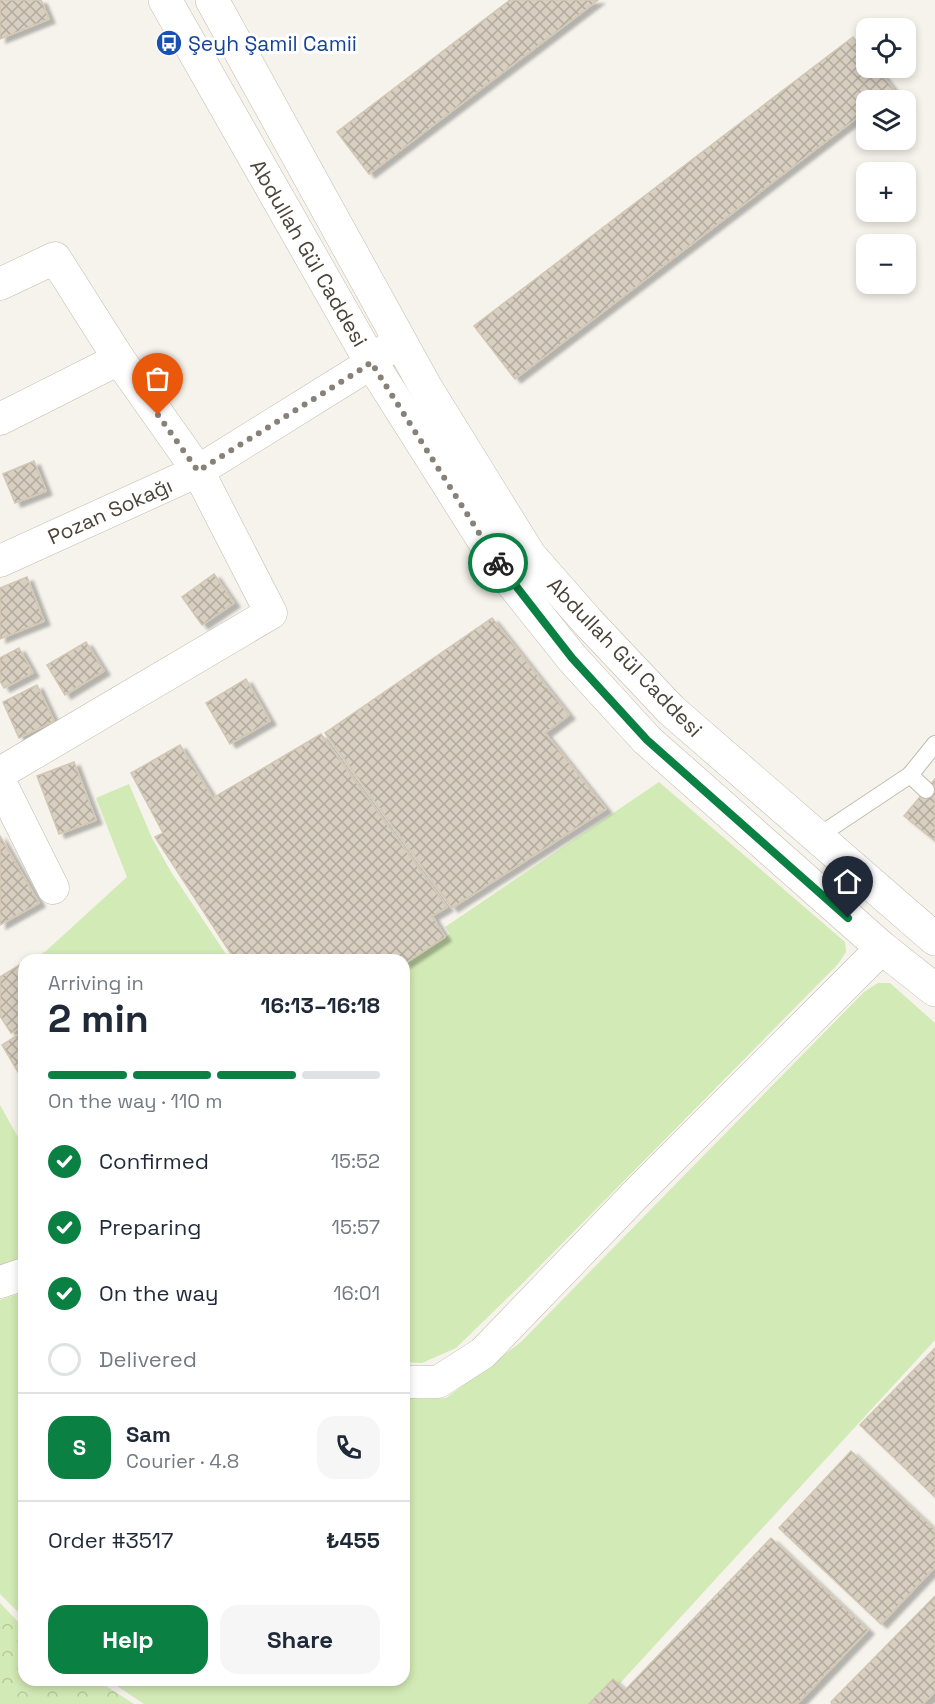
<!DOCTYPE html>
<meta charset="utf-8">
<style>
body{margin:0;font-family:"Space Grotesk",sans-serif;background:#f6f6f7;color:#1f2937;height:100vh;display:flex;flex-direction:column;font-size:22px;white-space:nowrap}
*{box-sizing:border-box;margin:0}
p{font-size:20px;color:#747a83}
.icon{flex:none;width:33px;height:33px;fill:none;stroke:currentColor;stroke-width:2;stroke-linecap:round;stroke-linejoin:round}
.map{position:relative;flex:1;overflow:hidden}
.details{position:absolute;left:18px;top:954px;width:392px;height:732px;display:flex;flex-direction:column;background:#fff;border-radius:18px;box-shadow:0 3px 9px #0003}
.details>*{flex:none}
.fabs{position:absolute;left:856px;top:18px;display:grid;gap:12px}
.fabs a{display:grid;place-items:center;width:60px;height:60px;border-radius:12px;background:#fff;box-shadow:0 3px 9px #0003;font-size:30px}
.pin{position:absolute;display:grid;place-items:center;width:51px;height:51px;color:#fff;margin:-62px -26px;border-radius:50% 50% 50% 0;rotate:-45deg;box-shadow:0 0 6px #0007}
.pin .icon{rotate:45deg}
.courier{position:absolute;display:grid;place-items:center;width:60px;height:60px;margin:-30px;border:4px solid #0b8043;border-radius:50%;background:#fff;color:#222;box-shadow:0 2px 8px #0007}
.overview em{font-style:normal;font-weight:700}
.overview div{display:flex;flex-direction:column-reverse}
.overview{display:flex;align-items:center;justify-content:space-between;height:102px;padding:0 30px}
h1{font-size:39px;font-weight:700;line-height:45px}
.bar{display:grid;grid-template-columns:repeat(4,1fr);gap:9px 6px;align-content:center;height:72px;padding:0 30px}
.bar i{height:8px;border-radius:4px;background:#e0e1e3}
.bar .current{background:#0b8043}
.bar p{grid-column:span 4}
.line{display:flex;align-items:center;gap:15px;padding:0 30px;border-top:2px solid #e0e1e3}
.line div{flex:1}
.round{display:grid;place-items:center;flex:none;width:63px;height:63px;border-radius:18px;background:#f6f6f7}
ol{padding:0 30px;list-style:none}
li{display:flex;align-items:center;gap:18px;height:66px}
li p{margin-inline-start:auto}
li .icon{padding:6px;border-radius:50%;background:#0b8043;color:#fff;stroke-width:4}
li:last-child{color:#747a83}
li i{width:33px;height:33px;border:3px solid #e0e1e3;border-radius:50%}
.cta{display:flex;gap:12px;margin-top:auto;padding:12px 30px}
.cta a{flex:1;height:69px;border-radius:18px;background:#0b8043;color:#fff;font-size:24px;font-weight:700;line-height:69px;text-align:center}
.cta a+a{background:#f6f6f7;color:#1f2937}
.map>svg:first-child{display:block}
</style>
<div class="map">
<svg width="935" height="1704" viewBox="0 0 935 1704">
<defs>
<pattern id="forest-crowns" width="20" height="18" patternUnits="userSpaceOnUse" patternTransform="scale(1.5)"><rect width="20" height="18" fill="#d2eab5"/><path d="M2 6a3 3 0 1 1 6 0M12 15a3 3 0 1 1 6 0" fill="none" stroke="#b6ca9c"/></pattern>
<pattern id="building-cross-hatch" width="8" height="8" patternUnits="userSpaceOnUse" patternTransform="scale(1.5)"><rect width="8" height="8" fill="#d8cfc1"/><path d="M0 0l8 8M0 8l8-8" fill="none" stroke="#b1aa9e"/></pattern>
<filter id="shadow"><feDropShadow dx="6" dy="4" stdDeviation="1.5" flood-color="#0004"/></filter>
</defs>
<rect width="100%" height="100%" fill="#f6f3ec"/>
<g fill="#d2eab5">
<polygon points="659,782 845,942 846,952 838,964 523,1283 456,1348 422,1363 404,1362 404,965 450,934 445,927"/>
<polygon points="129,784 152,838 171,872 230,960 31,960 46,951 127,877 96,798"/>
<polygon points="878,983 890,983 935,1023 935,1340 601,1704 144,1704 108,1680 404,1680 404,1396 419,1399 446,1398 521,1342 864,992"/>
<polygon points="0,1105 24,1148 24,1260 0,1269"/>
<polygon points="24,1292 24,1618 0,1594 0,1300"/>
</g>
<polygon fill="url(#forest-crowns)" points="0,1603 24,1628 24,1680 97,1680 134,1704 0,1704"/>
<g fill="url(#building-cross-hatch)" stroke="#d3c7b4" stroke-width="1.5" filter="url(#shadow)">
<polygon points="0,0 41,0 49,19 0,39"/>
<polygon points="510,0 598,0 369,174 337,132"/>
<polygon points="853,37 867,55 867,68 877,68 894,90 880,100 867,100 867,110 515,379 474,326"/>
<polygon points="34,461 46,491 15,503 3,474"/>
<polygon points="214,574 234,603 202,625 182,597"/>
<polygon points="27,577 44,621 0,639 0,588"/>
<polygon points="492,618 569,715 545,733 606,809 452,908 325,733"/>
<polygon points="86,642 104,671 65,695 47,665"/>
<polygon points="19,648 33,673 4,688 0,681 0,658"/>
<polygon points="246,679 270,721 230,744 206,703"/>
<polygon points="37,685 54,721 19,738 3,702"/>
<polygon points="321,734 447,907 432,916 445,937 404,964 404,960 235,960 155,837 163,833 131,773 180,745 213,798"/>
<polygon points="74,762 96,820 59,834 37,776"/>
<polygon points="935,779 935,841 904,816"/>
<polygon points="0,836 39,903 0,925"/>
<polygon points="24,962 24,1025 11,1033 0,1016 0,977"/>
<polygon points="24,1031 24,1082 2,1045"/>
<polygon points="935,1348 935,1497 860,1425"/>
<polygon points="851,1451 935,1530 935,1567 881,1624 779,1528"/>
<polygon points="771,1538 868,1630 797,1704 589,1704 613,1679 625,1690"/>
<polygon points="935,1596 935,1692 923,1704 832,1704 831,1702"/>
</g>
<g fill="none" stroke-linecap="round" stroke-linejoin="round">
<g stroke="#c2bbae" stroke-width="18">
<g id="service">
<polyline points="910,775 935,744"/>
<polyline points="817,837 910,775 926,790"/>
</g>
</g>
<g stroke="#c2bbae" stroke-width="33">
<g id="minor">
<polyline points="0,284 55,258 119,359 198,471 271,613 0,773"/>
<polyline points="0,419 119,359"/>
<polyline points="0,561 198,471 365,367 399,340"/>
<polyline points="0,782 53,888"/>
<polyline points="0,1282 24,1274"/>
<polyline points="404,1382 438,1382 483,1353 638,1192 882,948"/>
</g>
</g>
<g stroke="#c2bbae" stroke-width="34">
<g id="tertiary">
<polyline points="165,0 371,362 505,574 572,658 647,740 882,948 935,990"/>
<polyline points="212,0 426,388 530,556 588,622 671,710 935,939"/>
</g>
</g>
<use href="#service" stroke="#fff" stroke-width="16"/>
<use href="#minor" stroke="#fff" stroke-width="32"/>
<use href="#tertiary" stroke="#fff" stroke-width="33"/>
</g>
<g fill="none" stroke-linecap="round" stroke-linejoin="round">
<polyline stroke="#878178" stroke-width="6" stroke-dasharray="0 10.8" points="158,415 198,471 365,367 371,362 498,563"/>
<polyline stroke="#0b8043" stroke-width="8" points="498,563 572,658 647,740 848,918"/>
</g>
<defs>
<g id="bus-disc" transform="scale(1.35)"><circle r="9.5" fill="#1a4fb4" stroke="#fff"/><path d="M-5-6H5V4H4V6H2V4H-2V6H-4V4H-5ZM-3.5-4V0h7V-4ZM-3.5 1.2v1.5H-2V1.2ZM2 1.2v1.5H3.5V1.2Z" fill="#fff"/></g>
</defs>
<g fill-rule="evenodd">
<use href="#bus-disc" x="169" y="43"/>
</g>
<g text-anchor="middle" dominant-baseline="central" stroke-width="6" stroke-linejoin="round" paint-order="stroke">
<g font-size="21" fill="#164399" stroke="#fff" text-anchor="start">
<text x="188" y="43">Şeyh Şamil Camii</text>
</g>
<g font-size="21" fill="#4b4439" stroke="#fff">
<text transform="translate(309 253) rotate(60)">Abdullah Gül Caddesi</text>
<text transform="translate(110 511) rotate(-24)">Pozan Sokağı</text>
<text transform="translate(625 657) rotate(46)">Abdullah Gül Caddesi</text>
</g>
</g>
</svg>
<div class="fabs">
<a><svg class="icon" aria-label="locate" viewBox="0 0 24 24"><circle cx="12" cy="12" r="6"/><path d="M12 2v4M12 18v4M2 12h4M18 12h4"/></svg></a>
<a><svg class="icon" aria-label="layers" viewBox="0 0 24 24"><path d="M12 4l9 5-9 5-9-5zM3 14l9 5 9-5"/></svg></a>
<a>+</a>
<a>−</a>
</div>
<div class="pin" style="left:158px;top:415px;background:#ea580c"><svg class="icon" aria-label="bag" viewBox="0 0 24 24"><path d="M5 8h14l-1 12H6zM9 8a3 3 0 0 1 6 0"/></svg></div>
<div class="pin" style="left:848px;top:918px;background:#1f2937"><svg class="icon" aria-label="home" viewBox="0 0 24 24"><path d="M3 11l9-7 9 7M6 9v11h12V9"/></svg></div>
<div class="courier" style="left:498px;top:563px"><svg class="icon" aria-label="bike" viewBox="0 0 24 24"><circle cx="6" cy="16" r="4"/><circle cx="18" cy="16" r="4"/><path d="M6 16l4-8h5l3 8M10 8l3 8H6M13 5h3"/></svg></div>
<section class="details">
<div class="overview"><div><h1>2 min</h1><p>Arriving in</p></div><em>16:13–16:18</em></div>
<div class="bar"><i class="current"></i><i class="current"></i><i class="current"></i><i></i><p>On the way · 110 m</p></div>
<ol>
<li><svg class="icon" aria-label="check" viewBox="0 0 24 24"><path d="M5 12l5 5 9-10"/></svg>Confirmed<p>15:52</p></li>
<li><svg class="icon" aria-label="check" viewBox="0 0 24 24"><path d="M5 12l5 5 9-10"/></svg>Preparing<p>15:57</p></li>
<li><svg class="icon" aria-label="check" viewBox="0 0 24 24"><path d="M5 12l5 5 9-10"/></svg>On the way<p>16:01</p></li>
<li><i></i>Delivered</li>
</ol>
<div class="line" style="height:108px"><b class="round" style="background:#0b8043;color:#fff">S</b><div><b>Sam</b><p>Courier · 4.8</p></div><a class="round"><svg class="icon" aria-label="phone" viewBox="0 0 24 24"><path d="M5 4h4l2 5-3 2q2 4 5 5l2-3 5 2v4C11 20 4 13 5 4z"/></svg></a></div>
<div class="line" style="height:78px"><div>Order #3517</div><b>₺455</b></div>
<div class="cta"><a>Help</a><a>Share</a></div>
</section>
</div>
